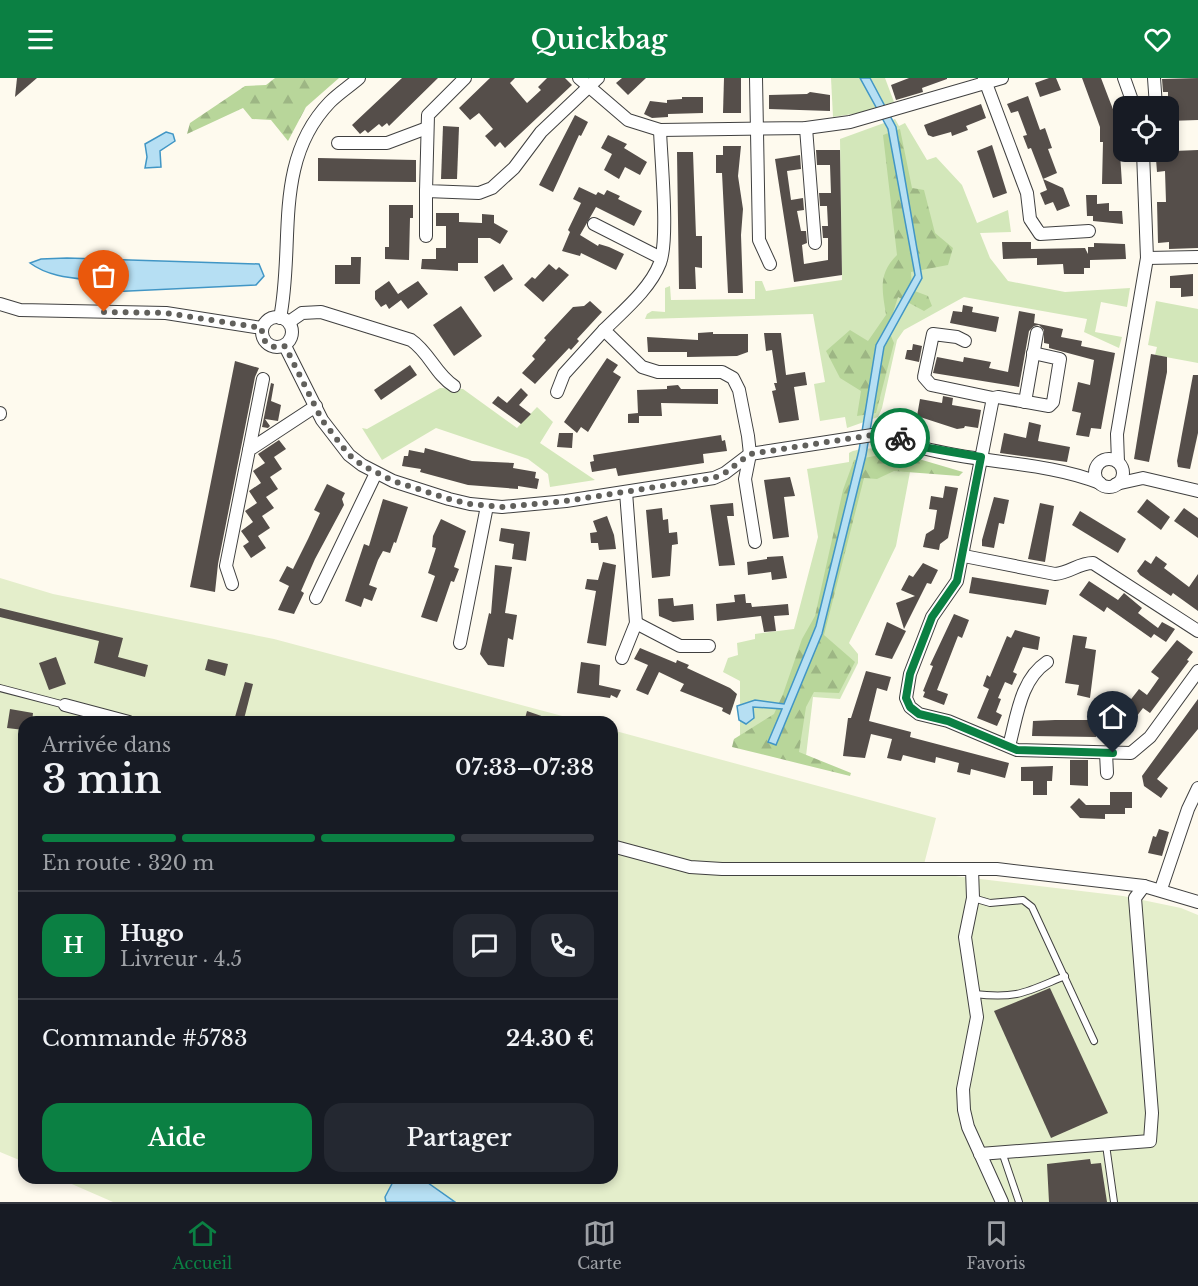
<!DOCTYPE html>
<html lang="fr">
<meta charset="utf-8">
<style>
body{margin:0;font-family:"Libre Baskerville",serif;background:#242831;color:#f1f3f6;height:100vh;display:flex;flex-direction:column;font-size:22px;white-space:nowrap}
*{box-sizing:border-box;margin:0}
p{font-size:20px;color:#9ea1a6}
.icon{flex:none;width:33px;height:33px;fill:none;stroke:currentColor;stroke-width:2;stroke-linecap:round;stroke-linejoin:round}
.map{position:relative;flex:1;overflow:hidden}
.side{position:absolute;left:18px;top:638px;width:600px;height:468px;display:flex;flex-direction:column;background:#171b24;border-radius:18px;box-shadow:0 3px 9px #0003}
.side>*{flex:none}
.fabs{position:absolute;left:1113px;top:18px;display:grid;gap:12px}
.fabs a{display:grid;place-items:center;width:66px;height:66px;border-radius:12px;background:#171b24;box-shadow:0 3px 9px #0003;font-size:30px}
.pin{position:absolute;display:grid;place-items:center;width:51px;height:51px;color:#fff;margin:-62px -26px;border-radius:50% 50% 50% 0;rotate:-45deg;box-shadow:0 0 6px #0007}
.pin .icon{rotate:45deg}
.courier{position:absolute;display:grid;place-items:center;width:60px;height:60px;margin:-30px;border:4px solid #0b8043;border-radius:50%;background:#fff;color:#222;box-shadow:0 2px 8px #0007}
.summary em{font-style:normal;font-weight:600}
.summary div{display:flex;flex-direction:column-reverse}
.summary{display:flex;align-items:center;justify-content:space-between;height:102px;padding:0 24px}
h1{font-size:39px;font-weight:600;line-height:45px}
.bar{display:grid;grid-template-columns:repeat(4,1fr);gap:9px 6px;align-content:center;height:72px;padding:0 24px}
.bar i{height:8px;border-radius:4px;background:#363941}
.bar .on{background:#0b8043}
.bar p{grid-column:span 4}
.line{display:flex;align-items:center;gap:15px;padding:0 24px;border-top:2px solid #363941}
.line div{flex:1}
.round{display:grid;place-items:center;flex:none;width:63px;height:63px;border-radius:18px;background:#242831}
.action{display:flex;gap:12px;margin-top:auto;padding:12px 24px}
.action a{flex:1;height:69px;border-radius:18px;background:#0b8043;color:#fff;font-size:24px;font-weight:600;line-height:69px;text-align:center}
.action a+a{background:#242831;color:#f1f3f6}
header{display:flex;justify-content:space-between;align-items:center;height:78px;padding:0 24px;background:#0b8043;color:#fff;font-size:27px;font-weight:600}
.tabs{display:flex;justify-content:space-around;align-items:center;height:84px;border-top:2px solid #363941;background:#171b24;font-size:16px;color:#9ea1a6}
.tabs a{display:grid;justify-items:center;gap:3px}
.tabs .on{color:#0b8043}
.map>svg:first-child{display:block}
</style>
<header><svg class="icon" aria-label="menu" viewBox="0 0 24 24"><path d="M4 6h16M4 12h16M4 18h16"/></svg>Quickbag<svg class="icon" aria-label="heart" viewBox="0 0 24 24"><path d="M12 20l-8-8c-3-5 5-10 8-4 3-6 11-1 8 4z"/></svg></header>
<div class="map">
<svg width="1198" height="1124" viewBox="0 0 1198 1124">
<defs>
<pattern id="forest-firs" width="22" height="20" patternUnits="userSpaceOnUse" patternTransform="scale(1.5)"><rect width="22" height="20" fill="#b8d69a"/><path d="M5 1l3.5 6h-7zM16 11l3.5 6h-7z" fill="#9db684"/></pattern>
</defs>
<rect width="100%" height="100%" fill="#fefaee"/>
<g fill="#d3e7ba">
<polygon points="831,0 885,0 894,24 859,35 833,39"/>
<polygon points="895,41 899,48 905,45 927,82 936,79 962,107 977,145 1008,132 1011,154 980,155 990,180 1008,203 1065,214 1130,210 1127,229 1101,224 1095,254 1122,259 1119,270 1084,254 1087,241 964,219 904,252 897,262 882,330 878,339 847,350 845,339 820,343 814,306 825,304 813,236 645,241 647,236 652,233 665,234 665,210 670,208 671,222 755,221 755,203 762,203 766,213 842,202 840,61"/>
<polygon points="1156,223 1198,231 1198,285 1155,277 1157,269 1148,267"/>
<polygon points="440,310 463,311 517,350 537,329 553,344 540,365 595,402 550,409 548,396 528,381 436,350 382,382 362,350 367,351"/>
<path d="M894,368L913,378L896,468L849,565L858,576V585L840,621L813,619L806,678L740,669V603L723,594L728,580L738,577L737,565L755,561V556L794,551L818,459L807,391L849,384V375C858,369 880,371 894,368Z"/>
</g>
<g fill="url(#forest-firs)">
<polygon points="275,0 339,0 306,29 288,63 271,42 252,41 243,30 187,56 190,45 245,8 266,7"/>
<path d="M900,51L912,110L924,112L935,155L953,170L948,187L911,194L912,212L928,218L932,228L924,233L898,219L888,251L894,265L876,335L857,338L861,313L840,300L826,273L850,252L868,263L886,237C882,211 878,196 897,177L883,57Z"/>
<polygon points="895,374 963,394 959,398 894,393 877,401 864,400 824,557 855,584 839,615 814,614 806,629 799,674 851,695 850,698 732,669 734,661 774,636 783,616 802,561 815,538 843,412 854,382"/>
</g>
<g fill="#e4eecb">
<polygon points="0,500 53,516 274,561 581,643 24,644 24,1084 0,1074"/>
<polygon points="612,652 936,740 922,794 1123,818 1181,830 1198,837 1198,1124 113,1124 58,1100 612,1100"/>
</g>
<g fill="#b6dff3" stroke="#4196c5" stroke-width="1.5">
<polygon points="860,0 870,0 896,49 922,200 884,269 866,377 822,556 776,667 768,664 782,631 753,629 754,640 746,646 739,642 737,628 755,622 784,626 816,548 859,372 876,267 915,197 888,51"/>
<polygon points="166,54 173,56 175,63 160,73 161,89 145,90 147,79 145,66"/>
<path d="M67,180L259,186L264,198L256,207L108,214L100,203C76,200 50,200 30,185L41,181Z"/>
<polygon points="395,1100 421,1100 455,1124 386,1124 385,1119"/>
</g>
<g fill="#554e4a">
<polygon points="17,0 37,0 15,19"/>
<polygon points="402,0 438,0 389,48 387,45 382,49 379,46 368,55 365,52 360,56 352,47"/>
<polygon points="490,0 515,0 510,5 527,25 541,12 538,9 547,0 565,0 572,7 505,70 500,64 495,69 485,58 493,51 479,35 470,42 459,30"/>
<polygon points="622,0 646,0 628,17 616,5"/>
<polygon points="724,0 741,0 741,35 723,35"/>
<polygon points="909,0 947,0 947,1 922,10 923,14 896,22 891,7"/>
<polygon points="1049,0 1056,0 1061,12 1040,19 1035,5"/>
<polygon points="1082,0 1101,0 1109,21 1118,44 1122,106 1102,106 1103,64 1100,64 1100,49"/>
<polygon points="1198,0 1198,42 1168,43 1168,14 1163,14 1162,1"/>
<polygon points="810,14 830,17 830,33 769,31 769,17 807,16"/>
<polygon points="1028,18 1040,52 1045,50 1052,70 1048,71 1057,95 1043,101 1031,70 1028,71 1023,58 1027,57 1018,33 1011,35 1007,26"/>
<polygon points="682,19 703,19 703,35 668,36 668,39 652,40 644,36 650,23 667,25 667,22 682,21"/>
<polygon points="981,26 986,40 966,48 968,52 952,58 951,54 933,59 928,57 924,47"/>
<polygon points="575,37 588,44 581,58 579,57 553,114 539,107"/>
<polygon points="443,48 459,49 457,101 441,101"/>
<polygon points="608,57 627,66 624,70 647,84 640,97 625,89 619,101 604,92 612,76 601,70"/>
<polygon points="992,67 1007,115 993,120 977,73"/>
<polygon points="723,68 741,68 738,98 743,131 741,157 743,215 728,215 722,95 716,95 716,77 723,77"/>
<polygon points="816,72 840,72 842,197 794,204 775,81 800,77 801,91 787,93 791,122 803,120 804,132 797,133 801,153 806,153 807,165 802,167 804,186 828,182 828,160 823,160 822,148 828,148 827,128 820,128 819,115 831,115 830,87 817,87"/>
<polygon points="1198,72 1198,170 1169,171 1169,164 1158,165 1157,124 1166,124 1165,93 1157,94 1156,81 1174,80 1174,73"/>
<polygon points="677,74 693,74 696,158 702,158 702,190 695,189 696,211 679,211"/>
<polygon points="318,80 416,82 416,104 318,103"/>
<polygon points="1043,101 1063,110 1070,128 1057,133 1053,124 1045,127 1040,115 1047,112"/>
<polygon points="579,109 596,117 598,114 604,117 607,112 620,118 618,121 642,133 634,148 596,129 580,157 598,168 599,166 609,169 624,176 616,192 581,175 580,178 562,173 570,154 568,152 581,125 573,121"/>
<polygon points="1086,117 1097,117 1097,126 1109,125 1109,133 1122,133 1123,146 1093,143 1093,138 1087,138"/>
<polygon points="389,127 413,127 413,140 410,140 409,182 385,181 385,169 389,169"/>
<polygon points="436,135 459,135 459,144 482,145 482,136 494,137 494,145 508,153 500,166 490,160 478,160 478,185 458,185 458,193 421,191 422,181 436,181 436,170 446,170 446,148 436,148"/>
<polygon points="1002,164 1031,164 1031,171 1085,170 1088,176 1088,169 1094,169 1094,165 1125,166 1126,181 1090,182 1090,190 1084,190 1084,196 1064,196 1063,186 1037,187 1037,180 1003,181"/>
<polygon points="351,179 361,179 360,206 335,206 335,187 351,187"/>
<polygon points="503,186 513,201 494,214 484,199"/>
<polygon points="549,186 556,192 559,189 569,197 543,224 524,207 532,199 535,201"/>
<polygon points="1193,196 1193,218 1181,219 1181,210 1170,210 1170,198"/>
<polygon points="389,203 398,216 418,203 428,216 408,231 401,222 389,231 386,226 381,229 375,221 375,213"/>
<polygon points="590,223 602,234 577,261 579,263 571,272 569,270 535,306 522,295 535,281 532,278 546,262 544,260 573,229 584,228"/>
<polygon points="963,227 973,229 972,234 999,239 996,254 950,245 953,233 962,234"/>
<polygon points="461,228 482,258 454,278 433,247"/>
<polygon points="1019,233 1035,236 1034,245 1063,251 1061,259 1082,263 1081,268 1115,275 1101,351 1091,350 1089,359 1076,357 1081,335 1072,333 1078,304 1090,307 1094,282 1049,270 1049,266 1044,265 1044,252 1039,247 1034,248 1029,253 1019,309 933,295 937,279 963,284 964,279 991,284 989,290 1008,294"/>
<polygon points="713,254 713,256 748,256 748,274 737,278 687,279 687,274 648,274 647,259 698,262 698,255"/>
<polygon points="764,255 781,255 786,297 805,294 807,307 794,309 799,342 779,345 772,313 776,312 774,305 777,305 772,272 766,273"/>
<polygon points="913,266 922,268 919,284 905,281 907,272 912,272"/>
<polygon points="1151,276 1167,279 1167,294 1149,384 1134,381"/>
<polygon points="607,280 618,287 613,294 621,299 588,354 581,349 577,355 564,344"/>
<polygon points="235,283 259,290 255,299 218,486 215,514 190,509"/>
<polygon points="410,287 417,297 381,322 374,312"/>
<polygon points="1193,297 1198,297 1198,355 1190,391 1178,389 1177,383"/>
<polygon points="271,305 274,306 271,323 281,327 278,343 265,341 270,348 268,350 262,349"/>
<polygon points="678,307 681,311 718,311 718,326 661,325 662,338 639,338 639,345 628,345 628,336 638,335 637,312 667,311 667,308"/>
<polygon points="521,310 528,317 519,327 531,336 521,346 492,325 498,318 507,325"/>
<polygon points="943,318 953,320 952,327 981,332 978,350 965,348 964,350 957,351 917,338 920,321 942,325"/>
<polygon points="1029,344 1041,347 1038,363 1070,369 1067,384 1000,375 1004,355 1026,360"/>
<polygon points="559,355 573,355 572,370 557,369"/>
<polygon points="721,357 722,363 725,362 727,373 703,376 704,385 618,398 616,390 592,394 590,384 594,383 593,377"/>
<polygon points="279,362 286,371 274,379 282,391 270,399 278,411 266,419 274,430 262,438 270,450 258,458 266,470 251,480 243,468 249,464 241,453 253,444 245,433 257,425 249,413 261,405 253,393 265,385 258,376"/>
<polygon points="425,370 472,383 514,385 513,390 536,394 535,400 539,401 537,411 518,408 518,411 468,407 420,394 421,391 402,388 404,378 408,378 409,372 424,375"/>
<polygon points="790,399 795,418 784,419 789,459 773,461 764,402"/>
<polygon points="327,406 345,415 342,421 344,427 315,481 301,513 304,515 294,536 278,532 289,508 279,503 287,488 293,491 308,461 320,435 314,432"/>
<polygon points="945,408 958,410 948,460 940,466 939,472 923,469 926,456 934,451 937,432 929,431 931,418 943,420"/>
<polygon points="994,419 1009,422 1004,446 999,445 994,470 982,468 982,462"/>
<polygon points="383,421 408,429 396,465 394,464 390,475 383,473 378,482 369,507 377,510 372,523 364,520 361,529 345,523 364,466 369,468"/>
<polygon points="1147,421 1170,439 1161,452 1137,434"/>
<polygon points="733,425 734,438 727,438 735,487 719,488 710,427"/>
<polygon points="1040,425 1054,428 1045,484 1028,481"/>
<polygon points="662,430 663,442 668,441 669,455 677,454 678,466 672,467 670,498 652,500 646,432"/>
<polygon points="1184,430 1198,440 1198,460 1174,443"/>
<polygon points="1080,433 1126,461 1118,475 1072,447"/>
<polygon points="607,438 614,457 616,471 599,472 598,465 591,465 590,455 597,454 593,443"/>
<polygon points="441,441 466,453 454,489 459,491 454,504 451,503 437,544 421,539 435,498 428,495 436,470 432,469 433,458"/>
<polygon points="501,450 530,454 526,483 512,481 514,466 499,463"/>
<polygon points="783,478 787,500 772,502 771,494 748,497 747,484 767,481 767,479"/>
<polygon points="1156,478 1167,486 1164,490 1189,509 1198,496 1198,533 1173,515 1171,518 1140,497 1137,493 1145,482 1151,486"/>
<polygon points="603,484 616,487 606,568 587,565 596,513 585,511 587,501 598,502"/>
<polygon points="923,485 938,492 931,506 927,505 904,551 896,525 915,518 901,512 909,497 913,499"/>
<polygon points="495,487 512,489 505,535 517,537 513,562 508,560 504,589 488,587 480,576 489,535 491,536"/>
<polygon points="972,499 1049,512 1046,527 969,515"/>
<polygon points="1089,503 1118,522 1124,515 1142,530 1138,535 1158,550 1162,544 1175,551 1166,564 1154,556 1151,560 1107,529 1104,534 1079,517"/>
<polygon points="745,516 746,525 751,525 752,529 788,526 789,537 774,538 776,553 764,554 761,538 717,543 716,526 735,524 734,517"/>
<polygon points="673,520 674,528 693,526 694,542 673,544 659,538 658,521"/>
<polygon points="0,530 123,560 118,579 148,587 145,599 94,585 99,563 0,539"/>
<polygon points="954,536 969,542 962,560 958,558 937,612 948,616 944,627 923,619 925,614 923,613 933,588 930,587"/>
<polygon points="887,544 906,553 892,581 875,577"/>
<polygon points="1015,552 1040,559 1038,572 1023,569 1013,594 1017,596 1012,607 1005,604 998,620 1001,621 996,634 1002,637 997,648 977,640 989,611 983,608 987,597 990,599 1007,558 1011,560"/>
<polygon points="1073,557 1087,559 1085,570 1096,572 1090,620 1077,617 1079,607 1065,605"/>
<polygon points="1177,562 1193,574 1187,582 1189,583 1150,635 1143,630 1123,656 1111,647 1139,611 1147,617 1159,600 1151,594"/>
<polygon points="640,570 676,585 677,582 689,587 687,590 730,610 737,616 730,637 722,633 723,630 680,613 684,606 659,594 648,617 636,612 648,587 634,581"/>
<polygon points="56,579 66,606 49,612 39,585"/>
<polygon points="208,581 228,586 225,598 205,592"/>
<polygon points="581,584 600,587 599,607 621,612 617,620 611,617 610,620 577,615"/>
<polygon points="866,593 891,599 887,613 877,610 869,643 911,654 910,659 1009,685 1005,700 971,691 970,697 957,694 959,685 936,679 935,685 903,677 901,683 887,680 892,661 871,656 865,680 843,678 848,640 851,640"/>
<polygon points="245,604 253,606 244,641 235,639"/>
<polygon points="1198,621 1198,651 1157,701 1168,710 1161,720 1144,708 1142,698"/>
<polygon points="10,631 33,635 32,644 24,644 24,652 7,650"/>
<polygon points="527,633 553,642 553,644 524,644"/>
<polygon points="1055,642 1096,642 1096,659 1032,658 1033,643"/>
<polygon points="1070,682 1088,682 1088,708 1070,707"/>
<polygon points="1053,688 1052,703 1047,703 1047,717 1033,717 1033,703 1021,703 1021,689"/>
<polygon points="1110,714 1132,714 1132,730 1125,730 1125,736 1105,736 1105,741 1080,740 1070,729 1079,720 1086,727 1110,727"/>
<polygon points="1159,751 1169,754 1162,778 1148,775 1153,758 1156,759"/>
<polygon points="1050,910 1108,1035 1051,1060 994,933"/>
<polygon points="1090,1081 1091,1086 1101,1085 1107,1124 1049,1124 1047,1086"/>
</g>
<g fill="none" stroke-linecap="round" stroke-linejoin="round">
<g stroke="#404040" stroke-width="8">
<g id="service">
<polyline points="0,610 65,627"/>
<polyline points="973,820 990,825 1023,822 1032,829 1094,963"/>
<path d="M974,916C1018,921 1026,914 1065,898"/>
<polyline points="1106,1067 1114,1124"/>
<polyline points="1002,1074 1019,1124"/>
</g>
</g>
<g stroke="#404040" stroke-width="14">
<g id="minor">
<polyline points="465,0 428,37 426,113 479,115 492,110 514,90 541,54 598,0"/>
<polyline points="579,0 628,42 660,52 806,50 850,44 1002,0"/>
<polyline points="756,0 759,162 770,186"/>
<polyline points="984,0 1027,115 1030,141 1040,156 1089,153"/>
<polyline points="1124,0 1134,28"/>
<polyline points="1154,0 1156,28"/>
<polyline points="806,50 815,165"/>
<path d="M660,52C661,82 669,161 660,185C650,211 623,233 604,252L642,289L658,294H722L733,300L739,312L748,358L750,376L745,401L755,464"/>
<polyline points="338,65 387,65 427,50"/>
<polyline points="594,146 661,180"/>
<polyline points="426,158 426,113"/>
<polyline points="1147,180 1198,179"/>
<polyline points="0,226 20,232 166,235 262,250"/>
<circle cx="277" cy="254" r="15"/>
<path d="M280,240C295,165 272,84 330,24C339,15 350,8 359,0"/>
<path d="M289,244L302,235L321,234L411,262C429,274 436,297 454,308"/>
<polyline points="965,263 957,259 933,256 924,299 931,307 993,320"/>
<path d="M285,268L322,342L349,377L362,387L393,403L449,421L470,426L502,429L566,423L714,400L725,395L750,376L879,356C895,358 908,365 923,370C981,386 1045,383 1100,405"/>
<polyline points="1033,275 1060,281 1053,324 1049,328 998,319 993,320 957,503 932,539 910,596 906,620 910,629 919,636 948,643 1017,672 1131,675 1150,659 1198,593"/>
<polyline points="557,314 564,296 604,252"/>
<polyline points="1025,324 1037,255"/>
<polyline points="0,335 0,336"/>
<polyline points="249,372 263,301"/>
<circle cx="1109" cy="395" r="14"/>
<polyline points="1118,384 1117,356 1147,180 1143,74"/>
<polyline points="1116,406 1143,400 1198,413"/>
<path d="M964,478L1055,496C1070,495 1078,485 1093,485L1198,553"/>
<polyline points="232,506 226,488 249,372 316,328"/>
<polyline points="316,520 376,395"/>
<polyline points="636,545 680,568 709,568"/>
<polyline points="460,565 487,428"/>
<polyline points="622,580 636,545 626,414"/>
<polyline points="65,627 129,644"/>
<path d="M1009,668C1017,639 1020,602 1047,584"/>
<polyline points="1106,675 1107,695"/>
<polyline points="612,768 690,789 722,791 997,791 1144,808 1198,824"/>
<polyline points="972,791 973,820 965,859 977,939 963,1011 964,1032 968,1049 1002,1124"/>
<polyline points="1161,811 1188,731 1198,710"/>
<polyline points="980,1076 1150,1063 1152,1035 1135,820 1144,808"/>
</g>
</g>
<use href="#service" stroke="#fff" stroke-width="6"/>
<use href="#minor" stroke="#fff" stroke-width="12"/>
</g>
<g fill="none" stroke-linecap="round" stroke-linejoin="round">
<path stroke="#61605c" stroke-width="6" stroke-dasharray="0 10.8" d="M104,234L166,235L262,250C261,265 271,272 285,268L322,342L349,377L362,387L393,403L449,421L470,426L502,429L566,423L714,400L725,395L750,376L879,356L900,360"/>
<polyline stroke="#0b8043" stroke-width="8" points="900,360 923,369 981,379 957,503 932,539 910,596 906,620 910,629 919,636 948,643 1017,672 1113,675"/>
</g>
</svg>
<div class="fabs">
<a><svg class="icon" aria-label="locate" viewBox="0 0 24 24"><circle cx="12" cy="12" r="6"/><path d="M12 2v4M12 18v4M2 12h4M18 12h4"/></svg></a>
</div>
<div class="pin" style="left:104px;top:234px;background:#ea580c"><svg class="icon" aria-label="bag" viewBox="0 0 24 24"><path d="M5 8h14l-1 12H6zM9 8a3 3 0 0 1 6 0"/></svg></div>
<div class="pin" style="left:1113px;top:675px;background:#1f2937"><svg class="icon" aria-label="home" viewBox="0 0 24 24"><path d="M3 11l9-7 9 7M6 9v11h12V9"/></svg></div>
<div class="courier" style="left:900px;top:360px"><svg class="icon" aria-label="bike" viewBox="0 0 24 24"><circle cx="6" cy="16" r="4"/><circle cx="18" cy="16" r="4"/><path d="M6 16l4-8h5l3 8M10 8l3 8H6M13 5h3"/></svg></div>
<section class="side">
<div class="summary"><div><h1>3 min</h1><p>Arrivée dans</p></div><em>07:33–07:38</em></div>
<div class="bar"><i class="on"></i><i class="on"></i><i class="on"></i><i></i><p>En route · 320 m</p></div>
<div class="line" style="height:108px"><b class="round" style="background:#0b8043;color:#fff">H</b><div><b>Hugo</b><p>Livreur · 4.5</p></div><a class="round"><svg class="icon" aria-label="chat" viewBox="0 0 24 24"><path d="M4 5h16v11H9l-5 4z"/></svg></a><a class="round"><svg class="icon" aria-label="phone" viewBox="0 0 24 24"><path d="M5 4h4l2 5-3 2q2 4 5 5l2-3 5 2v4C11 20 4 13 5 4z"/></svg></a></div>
<div class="line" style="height:78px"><div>Commande #5783</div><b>24.30 €</b></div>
<div class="action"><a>Aide</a><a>Partager</a></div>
</section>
</div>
<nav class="tabs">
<a class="on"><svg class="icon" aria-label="home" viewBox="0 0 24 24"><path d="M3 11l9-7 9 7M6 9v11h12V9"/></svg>Accueil</a>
<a><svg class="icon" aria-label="map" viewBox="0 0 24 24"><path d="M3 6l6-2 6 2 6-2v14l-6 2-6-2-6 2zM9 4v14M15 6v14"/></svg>Carte</a>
<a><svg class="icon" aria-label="saved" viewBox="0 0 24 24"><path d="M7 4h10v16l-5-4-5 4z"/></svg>Favoris</a>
</nav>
